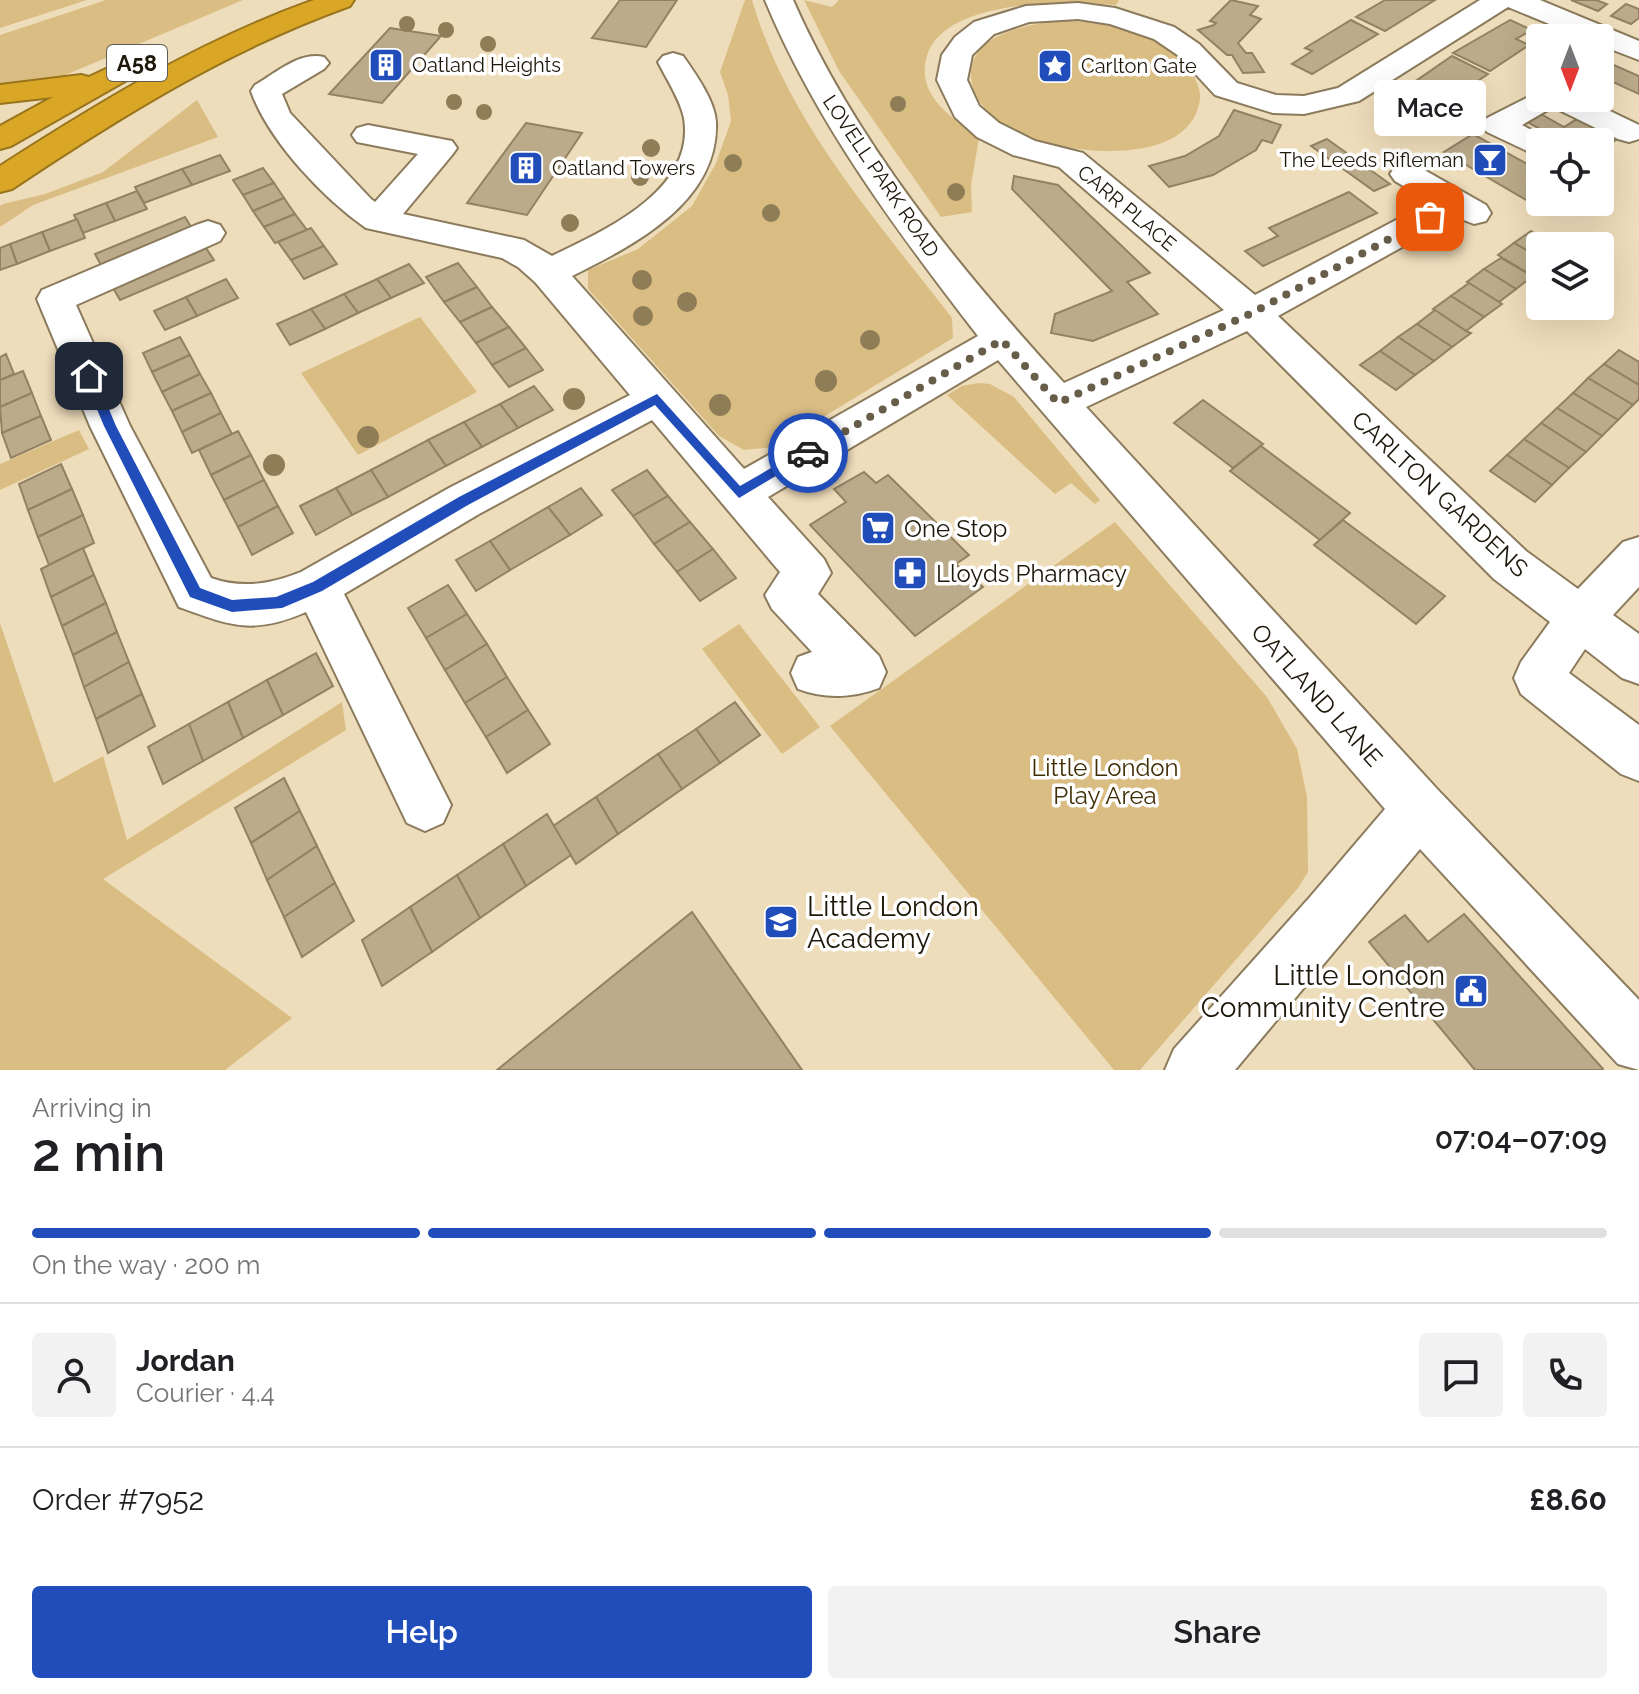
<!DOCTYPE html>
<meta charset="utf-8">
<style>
body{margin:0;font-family:Raleway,sans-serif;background:#f2f2f2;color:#202124;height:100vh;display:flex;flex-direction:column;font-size:30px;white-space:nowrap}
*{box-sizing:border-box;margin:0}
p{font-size:26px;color:#757577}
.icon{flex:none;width:44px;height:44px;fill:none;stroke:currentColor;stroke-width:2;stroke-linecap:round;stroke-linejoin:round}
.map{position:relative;height:1070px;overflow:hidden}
.drawer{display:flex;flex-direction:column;background:#fff;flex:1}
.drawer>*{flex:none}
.needle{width:52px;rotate:180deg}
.fabs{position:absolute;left:1526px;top:24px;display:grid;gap:16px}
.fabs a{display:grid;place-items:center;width:88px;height:88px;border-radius:8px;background:#fff;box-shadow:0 8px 32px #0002;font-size:40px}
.pin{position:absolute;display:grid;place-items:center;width:68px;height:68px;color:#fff;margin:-34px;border-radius:16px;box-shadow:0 4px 12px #0006}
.courier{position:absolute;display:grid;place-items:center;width:80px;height:80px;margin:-40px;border:6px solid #214dbb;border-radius:50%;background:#fff;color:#222;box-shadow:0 2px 10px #0007}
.bubble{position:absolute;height:56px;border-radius:8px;background:#fff;box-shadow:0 8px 32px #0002;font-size:26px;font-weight:600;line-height:56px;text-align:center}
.head em{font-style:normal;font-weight:600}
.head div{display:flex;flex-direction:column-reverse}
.head{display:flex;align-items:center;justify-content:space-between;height:136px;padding:0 32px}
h1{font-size:52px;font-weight:600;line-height:60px}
.bar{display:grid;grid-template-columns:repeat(4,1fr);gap:12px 8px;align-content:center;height:96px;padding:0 32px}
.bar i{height:10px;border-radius:6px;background:#e0e0e0}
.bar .current{background:#214dbb}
.bar p{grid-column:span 4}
.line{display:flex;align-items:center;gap:20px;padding:0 32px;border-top:2px solid #e0e0e0}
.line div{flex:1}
.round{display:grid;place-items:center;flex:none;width:84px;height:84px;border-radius:8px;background:#f2f2f2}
.action{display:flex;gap:16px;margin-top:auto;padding:16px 32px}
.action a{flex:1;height:92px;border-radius:8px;background:#214dbb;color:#fff;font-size:32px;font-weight:600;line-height:92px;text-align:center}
.action a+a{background:#f2f2f2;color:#202124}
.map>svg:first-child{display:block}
</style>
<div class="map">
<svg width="1639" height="1070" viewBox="0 0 1639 1070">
<rect width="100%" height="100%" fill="#edb"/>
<g fill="#dabd83">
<polygon points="0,0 87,0 0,28"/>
<polygon points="106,0 243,0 63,76 0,84 0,35"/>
<path d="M745,0H752C788,123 876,219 952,318L953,338L774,447L744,450L719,436L588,289V270L638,249L692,206L716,163L731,121L728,95L720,72Z"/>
<path d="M804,0L832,7L839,0H1119L1116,5C1064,0 953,0 929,50C912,93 949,115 979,138L971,185L972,212L941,217L839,71Z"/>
<path d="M1060,21C1105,21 1171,31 1194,76C1197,83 1201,92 1200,99C1191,170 1063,154 1019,134C997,123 972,103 971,76C970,34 1028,24 1060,21Z"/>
<polygon points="197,100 218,137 33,205 0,227 0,206 3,204 45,194 103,172"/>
<polygon points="420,317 477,392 358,455 301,373"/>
<polygon points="978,383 990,384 1014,397 1100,500 1095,504 1071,483 1055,494 947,395 962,386"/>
<polygon points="79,430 89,449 0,490 0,464"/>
<polygon points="1115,522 1267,697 1297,749 1307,797 1308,872 1298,888 1140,1070 1114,1070 830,726"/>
<polygon points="0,623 54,783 103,756 127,840 342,702 346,730 103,879 292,1018 225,1070 0,1070"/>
<polygon points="739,624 820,727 782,754 702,649"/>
</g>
<g fill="#bbab8a" stroke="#928263" stroke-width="2">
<polygon points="620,0 677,0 646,47 592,38"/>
<polygon points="1231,0 1258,6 1250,15 1261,19 1238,43 1246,53 1252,53 1264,72 1243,73 1232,55 1227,55 1198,30 1214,25 1216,23 1210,21"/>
<polygon points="1385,0 1435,0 1385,31 1356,17"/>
<polygon points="1571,0 1596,0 1607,4 1598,11"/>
<polygon points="1626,4 1639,9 1639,18 1631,24 1611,16"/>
<polygon points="1351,20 1378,34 1312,74 1292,64 1312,51 1305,48"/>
<polygon points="1510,20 1532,30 1516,39 1529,45 1490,71 1453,53"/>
<polygon points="390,28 441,36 382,103 329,94"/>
<polygon points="1452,56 1488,74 1432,111 1421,105 1403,117 1381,105"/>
<polygon points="1600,59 1639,76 1639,94 1600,76"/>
<polygon points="1234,110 1281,125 1272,143 1262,140 1256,150 1213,175 1169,187 1149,166 1185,156 1219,136"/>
<polygon points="1541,114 1564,127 1577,119 1616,140 1600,149 1600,142 1564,142 1527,122"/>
<polygon points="526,123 582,133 527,215 467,203"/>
<polygon points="1473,134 1540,171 1540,202 1571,202 1552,215 1444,152"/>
<polygon points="1327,139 1390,184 1374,191 1311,146"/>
<polygon points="220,155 230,171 192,185 182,169"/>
<polygon points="263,168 274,183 243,195 233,180"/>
<polygon points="182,169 192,185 144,203 135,187"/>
<polygon points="1014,176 1058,185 1150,273 1127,282 1158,314 1093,341 1051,333 1055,314 1112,291 1012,189"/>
<polygon points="274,183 284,198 253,211 243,195"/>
<polygon points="137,191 147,209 115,221 106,203"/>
<polygon points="1349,192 1377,213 1263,266 1245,251 1278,236 1269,228"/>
<polygon points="284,198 295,214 264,227 253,211"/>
<polygon points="106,203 115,221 83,233 74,215"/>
<polygon points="295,214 307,230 275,243 264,227"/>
<polygon points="185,217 193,230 102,267 95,254"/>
<polygon points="77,219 85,238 50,251 42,232"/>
<polygon points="311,228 324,246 291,260 278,242"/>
<polygon points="1531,231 1557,246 1540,246 1540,258 1514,243"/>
<polygon points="42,232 50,251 17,264 10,244"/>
<polygon points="1514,243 1540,258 1540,266 1529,274 1498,255"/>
<polygon points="10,244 17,264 0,270 0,248"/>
<polygon points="324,246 337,264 304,279 291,260"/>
<polygon points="206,248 214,260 120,300 113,288"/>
<polygon points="1501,258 1529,274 1533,276 1516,289 1484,269"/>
<polygon points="458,263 477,287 444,302 426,277"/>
<polygon points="409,264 424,283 391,298 377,279"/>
<polygon points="1484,269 1516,289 1499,302 1467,282"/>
<polygon points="226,279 238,298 197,316 186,297"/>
<polygon points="377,279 391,298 358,313 344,294"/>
<polygon points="1469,283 1499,302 1502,304 1484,317 1451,296"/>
<polygon points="477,287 492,307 460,322 444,302"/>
<polygon points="344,294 358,313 325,329 311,309"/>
<polygon points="1451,296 1484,317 1466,331 1433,309"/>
<polygon points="186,297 197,316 165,330 154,311"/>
<polygon points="492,307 509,327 476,343 460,322"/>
<polygon points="311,309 325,329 290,345 277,324"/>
<polygon points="1435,310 1466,331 1471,333 1452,347 1417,324"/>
<polygon points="1417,324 1452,347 1434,361 1398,337"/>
<polygon points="509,327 526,348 492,365 476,343"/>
<polygon points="180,337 190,355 152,372 143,353"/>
<polygon points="1398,337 1434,361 1415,375 1380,351"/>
<polygon points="526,348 543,370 509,387 492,365"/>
<polygon points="1619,350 1639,362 1639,385 1604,364"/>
<polygon points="1380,351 1415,375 1396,390 1360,365"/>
<polygon points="6,354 14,374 0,380 0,357"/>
<polygon points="190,355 200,374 162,392 152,372"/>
<polygon points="1604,364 1639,385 1639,399 1633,405 1588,378"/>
<polygon points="23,371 32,393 0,407 0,380"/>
<polygon points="200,374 211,393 172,411 162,392"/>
<polygon points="1588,378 1633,405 1618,420 1573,393"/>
<polygon points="534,386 553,410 518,428 500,404"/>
<polygon points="32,393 41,416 2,433 0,407"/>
<polygon points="211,393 221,413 182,432 172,411"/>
<polygon points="1573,393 1618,420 1602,436 1557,408"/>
<polygon points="1203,400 1263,444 1233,468 1174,423"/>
<polygon points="500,404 518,428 482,447 464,422"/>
<polygon points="1557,408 1602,436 1586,452 1541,423"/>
<polygon points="221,413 232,434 192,453 182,432"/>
<polygon points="41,416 51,440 11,458 2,433"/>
<polygon points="464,422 482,447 446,466 428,440"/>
<polygon points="1541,423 1586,452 1569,468 1524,439"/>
<polygon points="238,431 251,455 211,475 199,450"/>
<polygon points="1524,439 1569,468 1552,485 1507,455"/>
<polygon points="428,440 446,466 388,497 371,470"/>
<polygon points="1261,446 1350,513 1320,540 1230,471"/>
<polygon points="251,455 264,480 224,500 211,475"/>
<polygon points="1507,455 1552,485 1535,502 1490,471"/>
<polygon points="61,464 72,489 28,510 19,484"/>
<polygon points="371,470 388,497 352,515 336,488"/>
<polygon points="647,470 668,496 633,516 612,490"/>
<polygon points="864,472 876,483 888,475 969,555 956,564 983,587 915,636 810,525 846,502 834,489"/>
<polygon points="264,480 278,506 238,527 224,500"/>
<polygon points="336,488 352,515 316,535 300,506"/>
<polygon points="581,488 602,515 570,535 548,507"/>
<polygon points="72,489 83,515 38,537 28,510"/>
<polygon points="668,496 690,522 654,544 633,516"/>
<polygon points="278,506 293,533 252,555 238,527"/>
<polygon points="548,507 570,535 510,570 490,541"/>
<polygon points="83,515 94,543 49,565 38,537"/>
<polygon points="1343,520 1445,596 1416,624 1314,545"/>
<polygon points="690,522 713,549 677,572 654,544"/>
<polygon points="490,541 510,570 476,591 456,560"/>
<polygon points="83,548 94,575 51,597 41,569"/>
<polygon points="713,549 736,578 700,601 677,572"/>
<polygon points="94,575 106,603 62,626 51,597"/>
<polygon points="448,585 467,614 426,638 408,608"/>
<polygon points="106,603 117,632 73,655 62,626"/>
<polygon points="467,614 487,644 445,670 426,638"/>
<polygon points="117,632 129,662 84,687 73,655"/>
<polygon points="487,644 507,677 465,703 445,670"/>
<polygon points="316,653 333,686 283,715 267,680"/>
<polygon points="129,662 142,694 96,719 84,687"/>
<polygon points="507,677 528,710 486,737 465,703"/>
<polygon points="267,680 283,715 243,738 228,702"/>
<polygon points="142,694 155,726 108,753 96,719"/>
<polygon points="228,702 243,738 203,761 189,724"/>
<polygon points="735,702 760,735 720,763 696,729"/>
<polygon points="528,710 550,744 507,773 486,737"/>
<polygon points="189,724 203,761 163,784 148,747"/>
<polygon points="696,729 720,763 682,789 658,754"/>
<polygon points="658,754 682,789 618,834 596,797"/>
<polygon points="284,778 300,811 251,843 235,808"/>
<polygon points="596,797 618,834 576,864 553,826"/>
<polygon points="300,811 317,846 267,880 251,843"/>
<polygon points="547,814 571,855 526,886 503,844"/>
<polygon points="503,844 526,886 480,918 457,875"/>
<polygon points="317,846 335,883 284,917 267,880"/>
<polygon points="457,875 480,918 432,952 410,907"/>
<polygon points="335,883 354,921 302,957 284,917"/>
<polygon points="410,907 432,952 382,986 362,940"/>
<polygon points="692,912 802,1070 497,1070"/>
<polygon points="1464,914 1603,1069 1603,1070 1475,1070 1369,942 1405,915 1428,942"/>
</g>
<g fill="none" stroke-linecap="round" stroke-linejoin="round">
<g stroke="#8b7b5c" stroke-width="4">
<g id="minor">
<path d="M765,0H793C856,143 959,268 1064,383L1224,310L1059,167L1013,155L977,137L955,117L937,80L942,55L955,37L974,22L1026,6L1078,3L1115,8L1174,27L1199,44L1237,83L1276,95L1304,96L1338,88L1480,0H1540L1639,41V60L1600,45V38H1583L1508,7L1359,101L1304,114L1273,113L1215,95L1179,56L1154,39L1110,24L1078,19L1029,22L994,34L972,55L967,80L979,106L999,123L1035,141L1083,153L1255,295L1430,202L1395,181L1390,174L1395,167L1407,163L1419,167L1486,205L1491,213L1486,221L1474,224L1456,217L1278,316L1526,551L1578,589L1623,542L1639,537V587L1613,615L1639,634V684L1622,678L1585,649L1569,673L1639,725V781L1621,774L1521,694L1514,678L1521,662L1550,622L1494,579L1247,331L1086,407L1438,790L1639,1000V1070L1618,1064L1420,849L1235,1070H1165L1174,1049L1310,897L1385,809L998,360L768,497L824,559L831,573L818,594L879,656L886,672L879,688C853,698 824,699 798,689L791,673L798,657L812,652L772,609L765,595L780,572L652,420L479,514L344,594L451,805L443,823L425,831L407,823L306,612C253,635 231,626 179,607L90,426L37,299L42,290L196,225L208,221L220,225L225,233L220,241L76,305L130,426L211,578C242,589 271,584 301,572L449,488L630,395L535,282L518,267L502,258L366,228C323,198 268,140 251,91L255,85C276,73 300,51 324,57L329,63L324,69L282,94L290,113L371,199L375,202L418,154L357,142L352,135L357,128L368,125L452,141L457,148L452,155L403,214L524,240L552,256C603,231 696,191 684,118C680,99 667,80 658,62L663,56L673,53L683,56C695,73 715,101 716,122C719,203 632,246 572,276L744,469L978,336C897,231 816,123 765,0Z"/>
<polygon points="1540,91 1540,98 1583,98 1639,125 1639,139 1629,142 1618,139 1553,107 1522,125 1553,142 1540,142 1540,157 1487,132 1482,125 1487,118"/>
</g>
</g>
<g stroke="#98741c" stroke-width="4">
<g id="highway">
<path d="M314,0H354L350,6C227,50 120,117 12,189L0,192V166C100,102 201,40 314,0Z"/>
<polygon points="123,61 134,64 138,70 134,76 11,146 0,149 0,126 53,97 0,103 0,85 81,75 89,77"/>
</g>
</g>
<use href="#minor" fill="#fff" fill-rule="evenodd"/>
<use href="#highway" fill="#daa625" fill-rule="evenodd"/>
</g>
<g fill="#8e7d56">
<circle cx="407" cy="24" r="8"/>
<circle cx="446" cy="30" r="8"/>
<circle cx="488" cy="44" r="8"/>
<circle cx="454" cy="102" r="8"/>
<circle cx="898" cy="104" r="8"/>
<circle cx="484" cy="112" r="8"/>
<circle cx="651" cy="148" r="9"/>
<circle cx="733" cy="163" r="9"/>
<circle cx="640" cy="177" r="9"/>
<circle cx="956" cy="192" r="9"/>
<circle cx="771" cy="213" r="9"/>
<circle cx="570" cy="223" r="9"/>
<circle cx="642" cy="280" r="10"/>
<circle cx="687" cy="302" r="10"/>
<circle cx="643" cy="316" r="10"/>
<circle cx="870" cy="340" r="10"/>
<circle cx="826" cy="381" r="11"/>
<circle cx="574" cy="399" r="11"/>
<circle cx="720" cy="405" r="11"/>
<circle cx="368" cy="437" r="11"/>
<circle cx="274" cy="465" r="11"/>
</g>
<polygon fill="#214dbb" points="89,372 95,376 116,426 200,588 232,600 276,597 313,582 459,497 657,394 740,486 804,449 808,448 814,453 739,498 655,405 468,505 322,591 282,608 232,612 190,597 104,426 83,376"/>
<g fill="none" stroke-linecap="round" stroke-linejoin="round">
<polyline stroke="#675d49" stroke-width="8" stroke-dasharray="0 14.4" points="808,453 1002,340 1058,403 1252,313 1430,217"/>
</g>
<defs>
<g id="building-square" transform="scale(1.8)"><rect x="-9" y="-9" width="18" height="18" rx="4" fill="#214dbb" stroke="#fff"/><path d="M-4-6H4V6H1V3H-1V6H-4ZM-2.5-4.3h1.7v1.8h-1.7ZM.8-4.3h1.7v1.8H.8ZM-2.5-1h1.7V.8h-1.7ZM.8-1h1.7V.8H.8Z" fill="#fff"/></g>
<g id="sight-square" transform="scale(1.8)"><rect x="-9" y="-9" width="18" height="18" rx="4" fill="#214dbb" stroke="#fff"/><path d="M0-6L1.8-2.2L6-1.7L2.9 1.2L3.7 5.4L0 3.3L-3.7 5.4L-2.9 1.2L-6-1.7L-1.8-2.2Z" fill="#fff"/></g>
<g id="bar-square" transform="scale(1.8)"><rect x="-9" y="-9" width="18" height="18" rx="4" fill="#214dbb" stroke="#fff"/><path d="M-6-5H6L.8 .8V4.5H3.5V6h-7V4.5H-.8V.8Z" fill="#fff"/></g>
<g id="supermarket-square" transform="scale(1.8)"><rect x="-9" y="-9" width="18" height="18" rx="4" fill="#214dbb" stroke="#fff"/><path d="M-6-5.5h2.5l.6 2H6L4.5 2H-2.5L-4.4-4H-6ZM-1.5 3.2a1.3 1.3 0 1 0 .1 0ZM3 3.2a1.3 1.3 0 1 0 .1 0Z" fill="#fff"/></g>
<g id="pharmacy-square" transform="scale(1.8)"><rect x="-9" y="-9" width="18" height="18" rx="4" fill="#214dbb" stroke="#fff"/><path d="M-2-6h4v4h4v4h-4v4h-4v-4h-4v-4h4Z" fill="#fff"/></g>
<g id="school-square" transform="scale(1.8)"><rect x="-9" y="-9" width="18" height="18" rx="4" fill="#214dbb" stroke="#fff"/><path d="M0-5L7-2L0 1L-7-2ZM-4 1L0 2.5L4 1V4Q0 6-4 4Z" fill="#fff"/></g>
<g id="civic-square" transform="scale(1.8)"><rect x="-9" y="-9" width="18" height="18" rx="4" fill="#214dbb" stroke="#fff"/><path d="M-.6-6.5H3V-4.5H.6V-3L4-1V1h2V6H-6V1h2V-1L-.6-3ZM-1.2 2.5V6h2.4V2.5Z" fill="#fff"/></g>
</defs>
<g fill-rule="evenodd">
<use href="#building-square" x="386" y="65"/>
<use href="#sight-square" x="1055" y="66"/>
<use href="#bar-square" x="1490" y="160"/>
<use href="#building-square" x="526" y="168"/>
<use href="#supermarket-square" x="878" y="528"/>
<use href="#pharmacy-square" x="910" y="573"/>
<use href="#school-square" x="781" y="922"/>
<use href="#civic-square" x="1471" y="991"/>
</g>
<g text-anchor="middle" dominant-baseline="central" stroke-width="7" stroke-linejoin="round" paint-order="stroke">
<g font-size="20" fill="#1e180b" stroke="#fff" text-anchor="start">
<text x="412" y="65">Oatland Heights</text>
<text x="1081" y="66">Carlton Gate</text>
<text x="1464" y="160" text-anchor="end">The Leeds Rifleman</text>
<text x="552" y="168">Oatland Towers</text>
</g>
<g font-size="20" fill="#1e180b" stroke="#fff">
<text transform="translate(881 176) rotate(56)">LOVELL PARK ROAD</text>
<text transform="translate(1127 208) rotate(40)">CARR PLACE</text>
</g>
<rect fill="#fff" stroke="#625d54" stroke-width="2" x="107" y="45" width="60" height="36" rx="6"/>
<g font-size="22" font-weight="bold" fill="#1e180b">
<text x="137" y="63">A58</text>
</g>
<g font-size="24" fill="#1e180b" stroke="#fff">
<text transform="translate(1440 494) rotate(43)">CARLTON GARDENS</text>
<text transform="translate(1317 695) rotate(48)">OATLAND LANE</text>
</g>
<g font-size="24" fill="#1e180b" stroke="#fff" text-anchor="start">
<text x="904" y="528">One Stop</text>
<text x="936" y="573">Lloyds Pharmacy</text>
</g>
<g font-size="24" fill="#402e04" stroke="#fff">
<text x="1105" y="767">Little London<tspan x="1105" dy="28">Play Area</tspan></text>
</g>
<g font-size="28" fill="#1e180b" stroke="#fff" text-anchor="start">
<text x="807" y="906">Little London<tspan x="807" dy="32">Academy</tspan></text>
<text x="1445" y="975" text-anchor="end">Little London<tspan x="1445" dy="32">Community Centre</tspan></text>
</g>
</g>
</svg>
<div class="fabs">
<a><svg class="needle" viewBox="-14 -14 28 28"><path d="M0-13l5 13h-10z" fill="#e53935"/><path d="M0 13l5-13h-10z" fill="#757577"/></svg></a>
<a><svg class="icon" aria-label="locate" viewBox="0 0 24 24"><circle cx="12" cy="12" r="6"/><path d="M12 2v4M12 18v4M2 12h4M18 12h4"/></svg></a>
<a><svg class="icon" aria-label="layers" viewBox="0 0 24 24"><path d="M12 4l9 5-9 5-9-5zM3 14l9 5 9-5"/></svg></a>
</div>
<div class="pin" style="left:1430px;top:217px;background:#ea580c"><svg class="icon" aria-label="bag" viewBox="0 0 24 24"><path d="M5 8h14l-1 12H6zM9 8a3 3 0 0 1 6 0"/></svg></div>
<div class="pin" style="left:89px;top:376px;background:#1f2937"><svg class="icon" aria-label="home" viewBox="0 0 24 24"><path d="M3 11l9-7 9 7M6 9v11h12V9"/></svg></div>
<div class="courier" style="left:808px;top:453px"><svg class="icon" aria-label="car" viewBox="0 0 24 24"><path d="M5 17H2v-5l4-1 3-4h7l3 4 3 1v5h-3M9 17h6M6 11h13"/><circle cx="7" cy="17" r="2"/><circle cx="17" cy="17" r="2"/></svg></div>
<div class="bubble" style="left:1374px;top:80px;width:112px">Mace</div>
</div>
<section class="drawer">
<div class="head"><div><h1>2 min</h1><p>Arriving in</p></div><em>07:04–07:09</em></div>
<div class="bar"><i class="current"></i><i class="current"></i><i class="current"></i><i></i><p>On the way · 200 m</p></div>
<div class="line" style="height:144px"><a class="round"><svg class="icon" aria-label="person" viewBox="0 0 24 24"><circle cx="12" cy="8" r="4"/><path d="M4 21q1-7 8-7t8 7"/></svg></a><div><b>Jordan</b><p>Courier · 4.4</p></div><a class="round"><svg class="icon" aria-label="chat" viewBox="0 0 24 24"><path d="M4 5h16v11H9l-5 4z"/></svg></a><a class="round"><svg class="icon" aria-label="phone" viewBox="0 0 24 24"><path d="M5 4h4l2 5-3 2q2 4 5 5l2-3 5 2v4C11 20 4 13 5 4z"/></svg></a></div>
<div class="line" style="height:104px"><div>Order #7952</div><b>£8.60</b></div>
<div class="action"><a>Help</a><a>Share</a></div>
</section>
